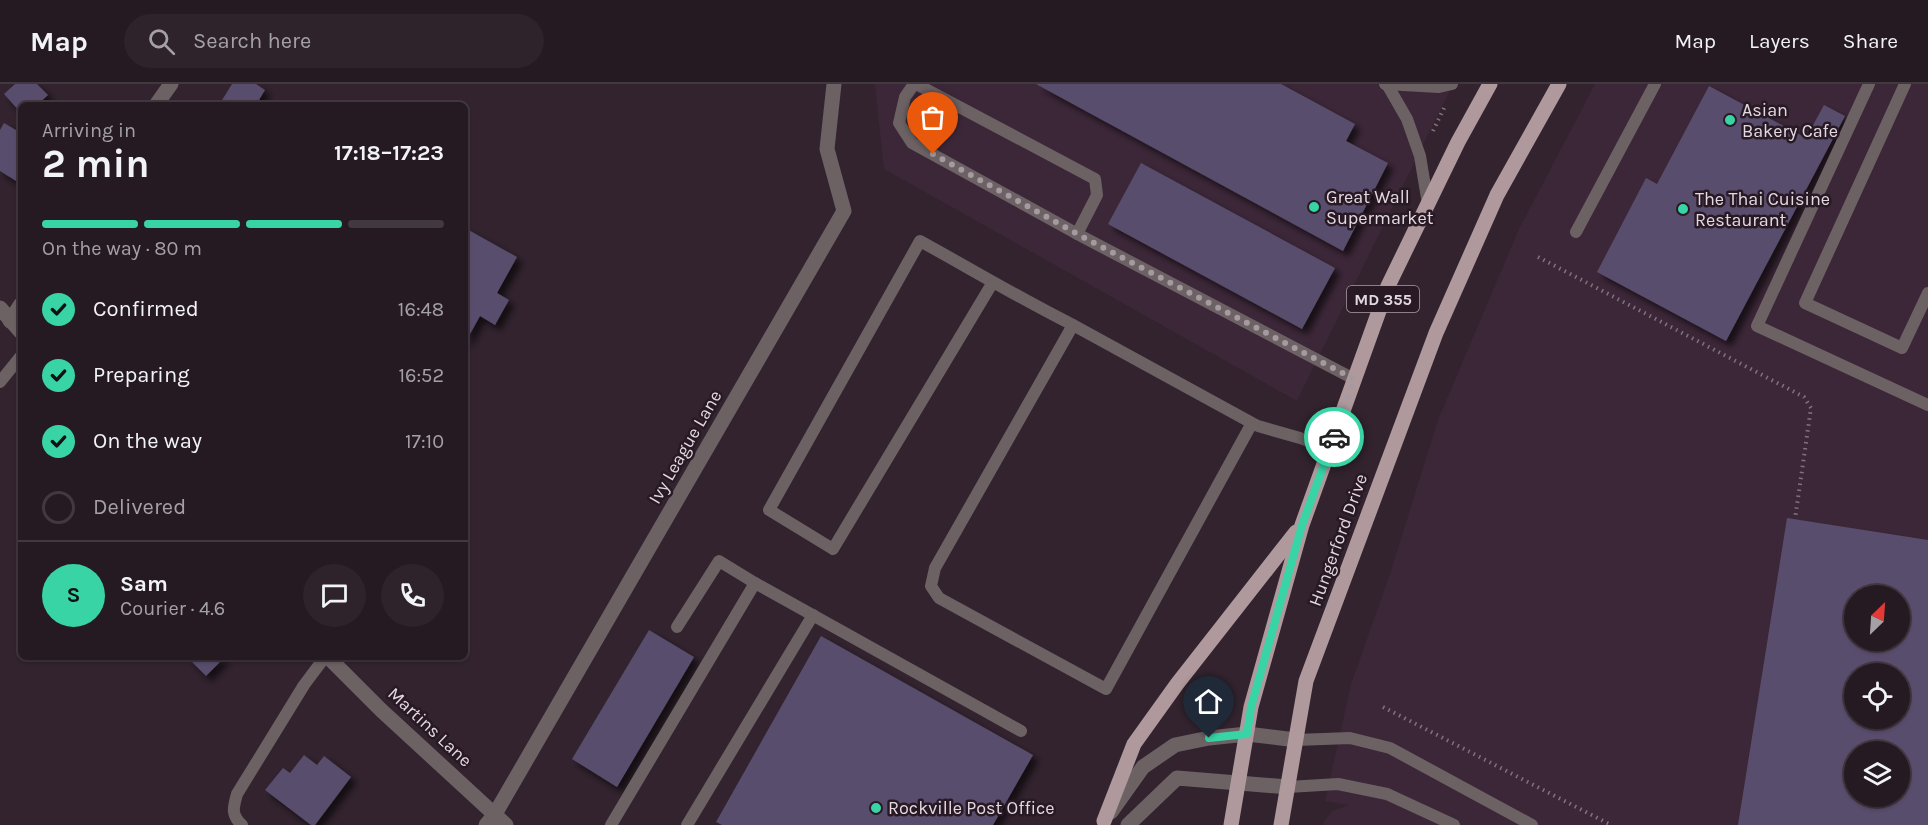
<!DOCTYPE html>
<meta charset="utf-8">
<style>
body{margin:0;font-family:Karla,sans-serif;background:#2e232a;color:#f1f3f6;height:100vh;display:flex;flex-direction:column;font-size:22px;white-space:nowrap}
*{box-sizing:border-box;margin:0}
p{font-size:20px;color:#a4a1a5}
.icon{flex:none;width:33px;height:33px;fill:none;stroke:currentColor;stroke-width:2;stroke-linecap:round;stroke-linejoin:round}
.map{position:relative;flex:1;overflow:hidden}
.side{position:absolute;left:18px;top:18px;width:450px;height:558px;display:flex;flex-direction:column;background:#261a22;border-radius:9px;box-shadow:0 2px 4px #0004,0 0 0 2px #423840}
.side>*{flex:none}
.needle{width:39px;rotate:25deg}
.fabs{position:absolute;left:1844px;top:501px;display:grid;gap:12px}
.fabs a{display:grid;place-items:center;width:66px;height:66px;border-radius:50%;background:#261a22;box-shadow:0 2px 4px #0004,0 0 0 2px #423840;font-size:30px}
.pin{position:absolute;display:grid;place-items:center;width:51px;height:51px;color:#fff;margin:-62px -26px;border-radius:50% 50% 50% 0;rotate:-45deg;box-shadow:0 0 6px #0007}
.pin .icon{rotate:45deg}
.courier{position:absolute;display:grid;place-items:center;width:60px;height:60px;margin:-30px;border:4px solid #38d4a6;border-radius:50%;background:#fff;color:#222;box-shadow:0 2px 8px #0007}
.head em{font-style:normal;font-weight:700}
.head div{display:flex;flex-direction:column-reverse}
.head{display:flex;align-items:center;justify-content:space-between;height:102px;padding:0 24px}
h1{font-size:39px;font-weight:700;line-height:45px}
.bar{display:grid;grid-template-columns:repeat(4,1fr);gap:9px 6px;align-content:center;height:72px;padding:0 24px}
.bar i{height:8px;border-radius:4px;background:#423840}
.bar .current{background:#38d4a6}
.bar p{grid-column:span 4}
.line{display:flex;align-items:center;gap:15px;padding:0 24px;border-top:2px solid #423840}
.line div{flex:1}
.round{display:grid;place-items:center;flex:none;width:63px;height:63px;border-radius:32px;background:#2e232a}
ol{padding:0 24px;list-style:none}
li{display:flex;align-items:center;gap:18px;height:66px}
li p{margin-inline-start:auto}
li .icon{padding:6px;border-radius:50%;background:#38d4a6;color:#111;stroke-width:4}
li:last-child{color:#a4a1a5}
li i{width:33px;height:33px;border:3px solid #423840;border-radius:50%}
header{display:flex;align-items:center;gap:36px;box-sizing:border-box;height:84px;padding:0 30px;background:#261a22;border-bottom:2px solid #423840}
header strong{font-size:28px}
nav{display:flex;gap:33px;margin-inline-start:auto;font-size:21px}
.search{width:420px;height:54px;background:#2e232a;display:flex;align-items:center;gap:15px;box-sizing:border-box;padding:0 21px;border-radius:33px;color:#a4a1a5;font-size:22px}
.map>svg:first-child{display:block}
</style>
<header>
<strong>Map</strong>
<div class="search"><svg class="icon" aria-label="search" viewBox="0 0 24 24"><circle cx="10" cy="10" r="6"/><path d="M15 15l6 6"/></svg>Search here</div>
<nav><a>Map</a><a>Layers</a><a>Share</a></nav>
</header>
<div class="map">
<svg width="1928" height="741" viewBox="0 0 1928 741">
<defs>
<filter id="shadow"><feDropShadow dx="5.5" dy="5.5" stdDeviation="3" flood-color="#0009"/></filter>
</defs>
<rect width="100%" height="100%" fill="#32232e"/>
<g fill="#3c2738" fill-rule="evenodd">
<polygon points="875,0 1453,0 1297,317 884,85"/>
<path d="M1595,0H1928V741H1322L1332,727L1349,721L1325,717L1351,600L1390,490L1438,336L1519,145ZM1854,512H1899V556H1854ZM1854,590H1899V634H1854ZM1854,668H1899V712H1854Z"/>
</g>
<g fill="#584d6c" fill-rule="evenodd" filter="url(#shadow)">
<polygon points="15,0 37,0 48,11 37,21 21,21 21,29 4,10"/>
<polygon points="232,0 256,0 265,6 256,21 219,21"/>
<polygon points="1036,0 1281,0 1355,40 1346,57 1388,79 1343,167"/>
<polygon points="1709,2 1806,54 1824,21 1845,32 1726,257 1597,188 1646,94 1657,100"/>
<polygon points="4,39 21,49 21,100 0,87 0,46"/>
<polygon points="1141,79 1335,184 1302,245 1108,140"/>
<polygon points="465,144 517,173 497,209 509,216 495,241 480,232 465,259"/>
<path d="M1787,434L1928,456V741H1738ZM1854,512H1899V556H1854ZM1854,590H1899V634H1854ZM1854,668H1899V712H1854Z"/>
<polygon points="649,546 694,573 617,703 572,675"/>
<polygon points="821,552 1033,671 993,741 722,741 716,738"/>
<polygon points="187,573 225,573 206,592"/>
<polygon points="304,671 317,681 324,672 351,693 315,741 311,741 265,706 283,684 290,689"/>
</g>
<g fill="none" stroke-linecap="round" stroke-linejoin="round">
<g stroke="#80737c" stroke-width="4" stroke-dasharray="1.5 4.5" stroke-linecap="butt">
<polyline points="1433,47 1444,24"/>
<polyline points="1538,173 1804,313 1811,324 1795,435"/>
<polyline points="1194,615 1209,632"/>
<polyline points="1383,623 1611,741"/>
</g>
<g stroke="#6c6163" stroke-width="12">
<polyline points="914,0 905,13 899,39 912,59 1083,153 1354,295"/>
<polyline points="916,0 1095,95 1097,111 1077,150"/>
<polyline points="1385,0 1439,3 1452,0"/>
<polyline points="1869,0 1757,242 1928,321"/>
<polyline points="1905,0 1805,219 1902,264 1928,209"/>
<polyline points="1388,2 1407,35 1420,72 1428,120"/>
<polyline points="1576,148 1655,0"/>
<path d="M993,198L833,465L769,426L920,157C971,185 1021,215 1073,241"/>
<polyline points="0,298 21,272"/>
<polyline points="1252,339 1106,605 939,514 931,502 935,484 1073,241 1252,339 1258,342 1300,354 1329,365"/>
<polyline points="677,543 719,477 755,499"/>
<polyline points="1296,656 1350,654 1390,664 1532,741"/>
<polyline points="1288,703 1338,700 1387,710 1454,741"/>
<path d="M242,741C231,731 233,724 237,710L304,601L325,573"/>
<polyline points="611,741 755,499 1021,647"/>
<polyline points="687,741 813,531"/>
</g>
<g stroke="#6c6163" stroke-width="15">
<polyline points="156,21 171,0"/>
<polyline points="10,237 21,220"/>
<polyline points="486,741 495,730 844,127 827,65 834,0"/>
</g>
<g stroke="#6c6163" stroke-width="15">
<polyline points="0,224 21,248"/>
<polyline points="328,573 381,626 506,741"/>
<polyline points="1111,728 1143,683 1175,661 1209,654 1247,650 1296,656"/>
<polyline points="1128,741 1177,694 1288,703"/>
</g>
<g stroke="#af999c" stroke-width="15">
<polyline points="1104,737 1134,660 1177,600 1296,448"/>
<polyline points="1231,741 1251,623 1302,441 1388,202 1458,58 1490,0"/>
<polyline points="1281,741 1306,597 1436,249 1497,111 1559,0"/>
</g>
</g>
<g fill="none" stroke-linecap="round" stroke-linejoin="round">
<polyline stroke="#a599a2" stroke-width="6" stroke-dasharray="0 10.8" points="933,70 1083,153 1354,295 1334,353"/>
<polyline stroke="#38d4a6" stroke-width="8" points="1209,654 1247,650 1251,623 1302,441 1334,353"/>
</g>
<g fill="#38d4a6" stroke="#281925" stroke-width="2">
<circle cx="1730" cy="36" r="6"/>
<circle cx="1314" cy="123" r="6"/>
<circle cx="1683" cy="125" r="6"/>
<circle cx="876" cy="724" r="6"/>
</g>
<g text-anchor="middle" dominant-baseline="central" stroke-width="5" stroke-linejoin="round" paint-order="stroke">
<rect fill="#281925" stroke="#ab9fa8" stroke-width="1.5" x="1347" y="202" width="72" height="26" rx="4.5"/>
<g font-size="16" font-weight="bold" fill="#e3d9e0">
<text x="1383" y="215">MD 355</text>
</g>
<g font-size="18" fill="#e3d9e0" stroke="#281925" text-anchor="start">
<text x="1742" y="26">Asian<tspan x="1742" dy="21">Bakery Cafe</tspan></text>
<text x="1326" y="113">Great Wall<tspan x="1326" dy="21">Supermarket</tspan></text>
<text x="1695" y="115">The Thai Cuisine<tspan x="1695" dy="21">Restaurant</tspan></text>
<text x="888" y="724">Rockville Post Office</text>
</g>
<g font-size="18" fill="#e3d9e0" stroke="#281925">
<text transform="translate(685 363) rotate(-60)">Ivy League Lane</text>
<text transform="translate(1338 456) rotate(-70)">Hungerford Drive</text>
<text transform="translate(430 643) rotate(43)">Martins Lane</text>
</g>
</g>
</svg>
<div class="fabs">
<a><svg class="needle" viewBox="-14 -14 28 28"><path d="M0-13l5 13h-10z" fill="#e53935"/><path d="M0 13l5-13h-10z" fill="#a4a1a5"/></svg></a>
<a><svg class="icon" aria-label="locate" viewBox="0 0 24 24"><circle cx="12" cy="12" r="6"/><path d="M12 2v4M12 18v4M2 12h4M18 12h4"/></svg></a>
<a><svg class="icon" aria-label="layers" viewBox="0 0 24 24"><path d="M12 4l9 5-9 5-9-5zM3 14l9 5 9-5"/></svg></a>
</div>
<div class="pin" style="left:933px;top:70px;background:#ea580c"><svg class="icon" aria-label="bag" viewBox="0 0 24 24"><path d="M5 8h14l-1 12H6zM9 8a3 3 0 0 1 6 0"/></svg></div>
<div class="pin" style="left:1209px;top:654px;background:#1f2937"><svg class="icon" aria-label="home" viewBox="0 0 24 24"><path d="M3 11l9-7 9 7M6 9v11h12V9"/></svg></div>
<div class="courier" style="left:1334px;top:353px"><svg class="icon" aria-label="car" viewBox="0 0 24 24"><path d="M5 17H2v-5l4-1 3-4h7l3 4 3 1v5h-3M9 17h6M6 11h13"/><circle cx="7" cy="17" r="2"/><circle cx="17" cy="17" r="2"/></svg></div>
<section class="side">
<div class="head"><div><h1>2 min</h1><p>Arriving in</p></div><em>17:18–17:23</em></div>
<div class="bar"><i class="current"></i><i class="current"></i><i class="current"></i><i></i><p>On the way · 80 m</p></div>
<ol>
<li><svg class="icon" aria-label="check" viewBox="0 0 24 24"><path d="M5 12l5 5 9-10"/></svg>Confirmed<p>16:48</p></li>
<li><svg class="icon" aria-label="check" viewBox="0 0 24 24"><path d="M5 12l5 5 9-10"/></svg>Preparing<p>16:52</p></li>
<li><svg class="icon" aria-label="check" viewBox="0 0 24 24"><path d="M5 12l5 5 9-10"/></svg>On the way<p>17:10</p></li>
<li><i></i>Delivered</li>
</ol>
<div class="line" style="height:108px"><b class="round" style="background:#38d4a6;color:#111">S</b><div><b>Sam</b><p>Courier · 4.6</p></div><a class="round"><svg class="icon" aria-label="chat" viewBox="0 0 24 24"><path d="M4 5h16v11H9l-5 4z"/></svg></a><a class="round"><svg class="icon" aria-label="phone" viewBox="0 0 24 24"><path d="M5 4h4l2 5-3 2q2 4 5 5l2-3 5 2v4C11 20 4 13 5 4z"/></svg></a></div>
</section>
</div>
